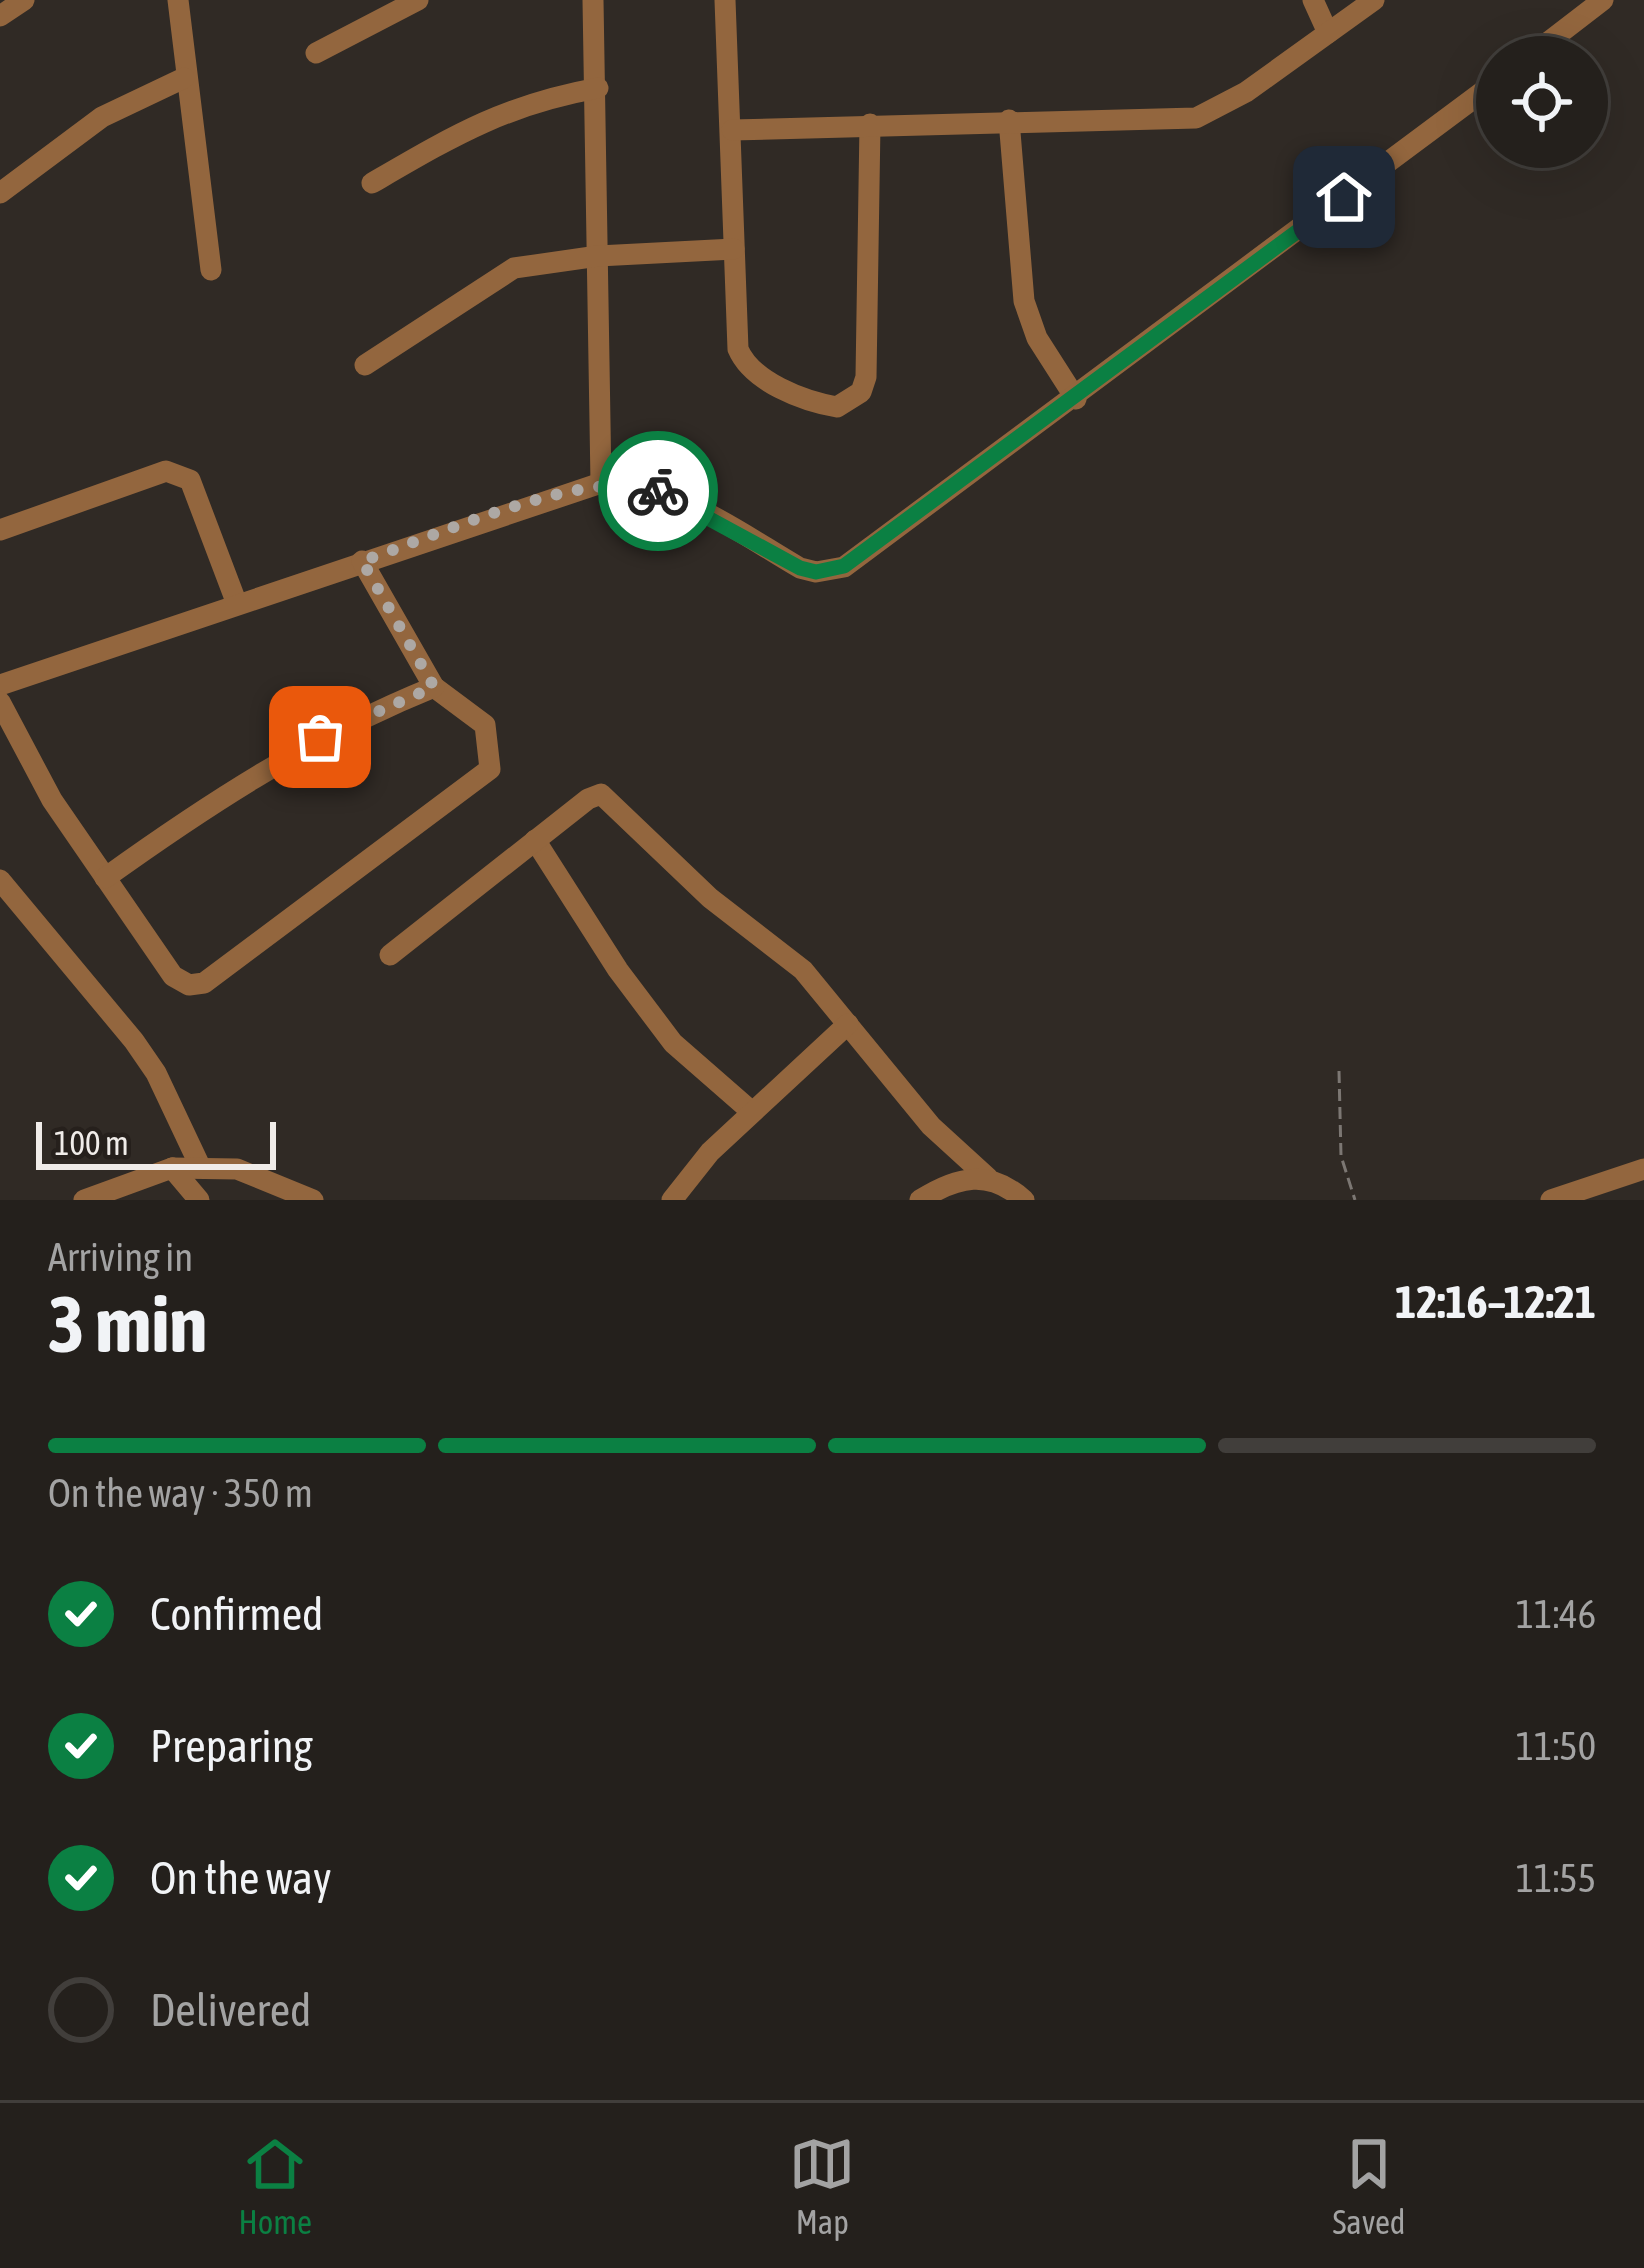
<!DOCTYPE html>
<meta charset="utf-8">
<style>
body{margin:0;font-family:"Asap Condensed",sans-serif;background:#2c2825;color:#f1f3f6;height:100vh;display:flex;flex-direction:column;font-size:45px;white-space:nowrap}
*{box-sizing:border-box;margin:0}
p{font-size:39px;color:#a3a3a3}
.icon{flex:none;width:66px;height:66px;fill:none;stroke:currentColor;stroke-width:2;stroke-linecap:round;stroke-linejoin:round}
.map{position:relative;height:1200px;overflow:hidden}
.drawer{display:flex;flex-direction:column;background:#24201c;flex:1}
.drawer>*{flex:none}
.buttons{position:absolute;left:1476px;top:36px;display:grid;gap:24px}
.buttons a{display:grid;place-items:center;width:132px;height:132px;border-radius:50%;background:#24201c;box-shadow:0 12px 48px #0002,0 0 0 3px #413e3b;font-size:60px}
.scale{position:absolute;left:36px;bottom:30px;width:240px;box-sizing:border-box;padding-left:12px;border:6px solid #f0ece9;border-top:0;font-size:33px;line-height:42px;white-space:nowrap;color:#f0ece9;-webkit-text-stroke:9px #26201c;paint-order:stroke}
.pin{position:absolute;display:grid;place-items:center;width:102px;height:102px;color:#fff;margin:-51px;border-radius:24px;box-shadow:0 6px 18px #0006}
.courier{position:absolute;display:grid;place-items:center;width:120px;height:120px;margin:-60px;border:9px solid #0b8043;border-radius:50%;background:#fff;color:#222;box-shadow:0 3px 15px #0007}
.head em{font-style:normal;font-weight:700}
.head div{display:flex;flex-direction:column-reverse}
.head{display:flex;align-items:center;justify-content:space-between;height:204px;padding:0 48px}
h1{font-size:78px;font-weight:700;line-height:90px}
.bar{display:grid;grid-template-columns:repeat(4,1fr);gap:18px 12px;align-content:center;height:144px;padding:0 48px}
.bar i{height:15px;border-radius:9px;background:#413e3b}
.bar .current{background:#0b8043}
.bar p{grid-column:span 4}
ol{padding:0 48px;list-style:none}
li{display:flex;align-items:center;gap:36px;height:132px}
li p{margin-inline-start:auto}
li .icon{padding:12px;border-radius:50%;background:#0b8043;color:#fff;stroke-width:4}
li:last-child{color:#a3a3a3}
li i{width:66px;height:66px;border:6px solid #413e3b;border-radius:50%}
.tabs{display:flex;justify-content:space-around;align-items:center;height:168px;border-top:3px solid #413e3b;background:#24201c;font-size:33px;color:#a3a3a3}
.tabs a{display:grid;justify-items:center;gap:6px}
.tabs .current{color:#0b8043}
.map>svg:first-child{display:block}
</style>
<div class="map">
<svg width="1644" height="1200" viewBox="0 0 1644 1200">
<rect width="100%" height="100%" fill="#302a25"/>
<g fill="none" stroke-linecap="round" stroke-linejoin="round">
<polyline stroke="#7c7773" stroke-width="3" stroke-dasharray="12 6" stroke-linecap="butt" points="1339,1071 1341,1156 1355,1200"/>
<g stroke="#93663e" stroke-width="21">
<polyline points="178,0 211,270"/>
<polyline points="593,0 601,483"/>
<path d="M725,0L738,349C752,382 803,401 837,407L861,392L866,377L870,124"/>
<polyline points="1313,0 1328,33"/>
<polyline points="0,16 24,0"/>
<polyline points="316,53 418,0"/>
<polyline points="1529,57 1603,0"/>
<polyline points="1009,120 1024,301 1037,338 1076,399"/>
<polyline points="732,130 1196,118 1246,92 1374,0"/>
<path d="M372,183C453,136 504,105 598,88"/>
<polyline points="0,193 102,117 184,78"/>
<polyline points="365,365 514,268 598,256 734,249"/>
<polyline points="0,530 166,471 190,480 237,604"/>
<path d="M0,685L601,483C675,483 738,532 800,568L816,572L844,567L1497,81"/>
<polyline points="0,702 52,800 173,976 189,985 204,983 490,769 485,725 434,687 362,561"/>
<polyline points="535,840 618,970 673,1043 752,1112"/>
<path d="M105,878C211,802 313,736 434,687"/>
<polyline points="0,880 134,1041 156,1073 199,1164"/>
<polyline points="390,955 588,799 601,794 710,898 803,970 931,1126 988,1178"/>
<polyline points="172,1168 237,1169 313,1200"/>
<polyline points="84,1200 172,1168 199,1200"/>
<polyline points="672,1200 710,1152 848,1024"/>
<path d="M920,1200C958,1176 989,1169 1024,1200"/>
<polyline points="1551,1200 1644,1169"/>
</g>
</g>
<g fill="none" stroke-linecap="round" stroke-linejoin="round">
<path stroke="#ada8a4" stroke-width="12" stroke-dasharray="0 21.6" d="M320,737L434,687L362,561C431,538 593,464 658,491"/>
<polyline stroke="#0b8043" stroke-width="15" points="658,491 800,568 816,572 844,566 1344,197"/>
</g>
</svg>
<div class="buttons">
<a><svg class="icon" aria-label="locate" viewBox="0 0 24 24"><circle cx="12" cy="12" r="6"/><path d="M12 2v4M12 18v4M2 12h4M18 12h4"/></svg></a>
</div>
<div class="scale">100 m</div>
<div class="pin" style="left:320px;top:737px;background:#ea580c"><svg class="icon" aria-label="bag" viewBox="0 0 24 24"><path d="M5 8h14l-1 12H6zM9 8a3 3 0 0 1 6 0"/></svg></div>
<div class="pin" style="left:1344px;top:197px;background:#1f2937"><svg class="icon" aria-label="home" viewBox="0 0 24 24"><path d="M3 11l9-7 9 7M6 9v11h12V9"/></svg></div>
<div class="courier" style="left:658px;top:491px"><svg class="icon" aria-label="bike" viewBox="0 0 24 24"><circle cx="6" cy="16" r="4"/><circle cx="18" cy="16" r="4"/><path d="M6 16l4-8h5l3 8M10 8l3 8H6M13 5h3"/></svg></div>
</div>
<section class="drawer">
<div class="head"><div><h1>3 min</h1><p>Arriving in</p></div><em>12:16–12:21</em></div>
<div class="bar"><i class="current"></i><i class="current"></i><i class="current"></i><i></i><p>On the way · 350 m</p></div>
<ol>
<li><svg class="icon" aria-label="check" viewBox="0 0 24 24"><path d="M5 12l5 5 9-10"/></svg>Confirmed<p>11:46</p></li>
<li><svg class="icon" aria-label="check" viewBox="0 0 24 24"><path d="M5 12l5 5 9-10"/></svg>Preparing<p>11:50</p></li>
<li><svg class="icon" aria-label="check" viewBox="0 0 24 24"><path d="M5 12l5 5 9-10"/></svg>On the way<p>11:55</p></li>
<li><i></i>Delivered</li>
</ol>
</section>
<nav class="tabs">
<a class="current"><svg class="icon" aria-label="home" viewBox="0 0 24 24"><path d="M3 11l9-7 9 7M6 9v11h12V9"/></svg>Home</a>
<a><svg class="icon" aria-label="map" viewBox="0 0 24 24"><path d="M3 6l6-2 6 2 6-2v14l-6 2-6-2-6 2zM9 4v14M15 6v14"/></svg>Map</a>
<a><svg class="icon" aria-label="saved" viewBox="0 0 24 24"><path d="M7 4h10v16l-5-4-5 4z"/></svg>Saved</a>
</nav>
